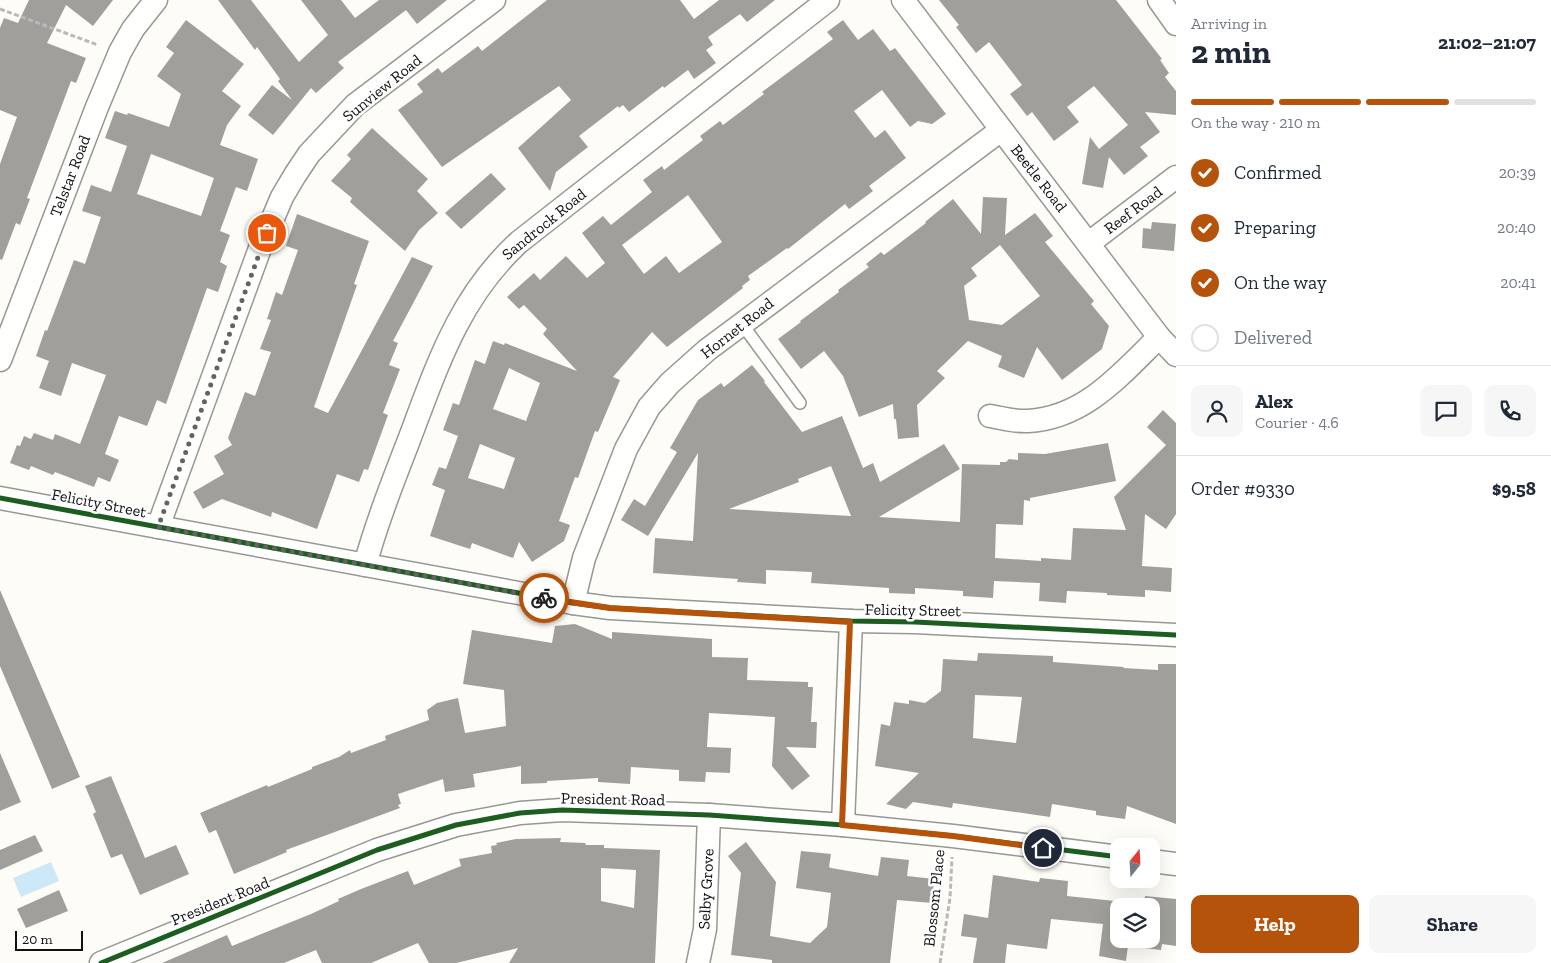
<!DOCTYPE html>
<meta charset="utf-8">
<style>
body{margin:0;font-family:"Zilla Slab",serif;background:#f6f6f7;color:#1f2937;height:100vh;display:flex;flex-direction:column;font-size:19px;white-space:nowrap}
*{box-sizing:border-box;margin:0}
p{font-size:16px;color:#747a83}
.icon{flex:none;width:28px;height:28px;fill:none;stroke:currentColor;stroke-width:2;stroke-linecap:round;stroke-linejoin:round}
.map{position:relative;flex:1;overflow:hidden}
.details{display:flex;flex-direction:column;background:#fff;width:375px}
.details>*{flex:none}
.needle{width:32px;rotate:18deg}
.controls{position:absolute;left:1110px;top:838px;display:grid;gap:10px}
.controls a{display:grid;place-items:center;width:50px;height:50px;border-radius:10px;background:#fff;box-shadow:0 5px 20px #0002;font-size:25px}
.scale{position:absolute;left:15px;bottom:12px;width:68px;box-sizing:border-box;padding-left:5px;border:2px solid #111;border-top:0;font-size:14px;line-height:18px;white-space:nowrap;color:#111;-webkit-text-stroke:4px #fff;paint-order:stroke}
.pin{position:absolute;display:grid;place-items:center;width:42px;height:42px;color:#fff;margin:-21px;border:2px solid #fff;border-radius:50%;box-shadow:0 1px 5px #0007}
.courier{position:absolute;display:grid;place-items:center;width:50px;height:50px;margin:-25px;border:4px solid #b45309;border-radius:50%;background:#fff;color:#222;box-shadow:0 1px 6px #0007}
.headline em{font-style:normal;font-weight:800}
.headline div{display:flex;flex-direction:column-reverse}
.headline{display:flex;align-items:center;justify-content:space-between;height:85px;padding:0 15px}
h1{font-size:32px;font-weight:800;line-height:38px}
.bar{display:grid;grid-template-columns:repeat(4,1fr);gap:8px 5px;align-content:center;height:60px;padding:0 15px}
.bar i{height:6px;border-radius:4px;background:#e0e1e3}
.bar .active{background:#b45309}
.bar p{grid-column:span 4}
.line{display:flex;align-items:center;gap:12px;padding:0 15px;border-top:1px solid #e0e1e3}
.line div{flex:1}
.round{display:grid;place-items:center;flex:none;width:52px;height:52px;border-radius:10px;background:#f6f6f7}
ol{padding:0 15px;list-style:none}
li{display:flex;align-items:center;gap:15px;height:55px}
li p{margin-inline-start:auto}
li .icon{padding:5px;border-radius:50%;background:#b45309;color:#fff;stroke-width:4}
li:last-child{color:#747a83}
li i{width:28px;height:28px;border:2px solid #e0e1e3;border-radius:50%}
.cta{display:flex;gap:10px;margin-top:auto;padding:10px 15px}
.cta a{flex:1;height:58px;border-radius:10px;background:#b45309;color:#fff;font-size:20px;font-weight:800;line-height:58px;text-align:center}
.cta a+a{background:#f6f6f7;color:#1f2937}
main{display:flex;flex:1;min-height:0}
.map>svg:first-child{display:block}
</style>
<main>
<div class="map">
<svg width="1176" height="963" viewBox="0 0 1176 963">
<rect width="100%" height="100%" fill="#fdfcf7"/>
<polygon fill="#cde8f7" points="51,862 59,881 21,897 13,878"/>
<g fill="#a19f9c" fill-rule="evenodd">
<polygon points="29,0 113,0 93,26 66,5 47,43 86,58 76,83 71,81 27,198 30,199 20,225 16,223 2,260 0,259 0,164 17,117 0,110 0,28 4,18 18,23"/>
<polygon points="218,0 251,0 299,62 328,35 301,0 341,0 355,18 379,0 447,0 417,24 406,10 338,62 344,68 316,93 311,88 273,135 248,115 272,85 292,100 278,81 280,79 257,47 255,50"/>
<polygon points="547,0 680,0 694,19 719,0 775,0 747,22 740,14 708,37 713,45 706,50 716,63 694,79 688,70 664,88 663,86 629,112 623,105 619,108 618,106 579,136 588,147 556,172 550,191 518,148 571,100 559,86 442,167 398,110 423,92 417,84 438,68 442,73 478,46 482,51"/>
<polygon points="939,0 1116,0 1162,59 1160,60 1169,73 1165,77 1176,91 1176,115 1145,112 1160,132 1140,147 1148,156 1124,175 1109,157 1103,188 1082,184 1090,137 1099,149 1128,125 1094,86 1067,107 1079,122 1054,141 1032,112 1027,116 1010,94 1022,85 989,42 976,53 956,27 959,25"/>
<path d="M186,20L244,64L222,91L241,106L227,125L220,145L258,159L247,191L236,187L220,231L230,235L220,262L227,266L218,292L207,288L166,404L157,400L147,426L119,416L105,454L119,460L110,482L98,477L94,487L55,472L53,475L31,466L29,470L10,463L17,445L20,446L24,436L31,439L34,433L53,440L55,434L80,444L106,375L72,363L61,396L39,388L49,361L36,356L45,330L47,331L74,260L85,264L101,217L82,211L91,185L111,192L127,146L105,138L115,111L127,115L128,113L169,127L181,94L157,76L174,53L166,47ZM151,154L214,178L201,216L137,194Z"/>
<path d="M843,20L858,40L873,29L890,51L895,48L946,114L932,124L918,121L910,127L882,90L854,111L875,138L885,130L906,158L869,186L873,191L849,209L845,204L788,249L787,248L748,276L750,280L742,286L743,288L667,347L652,332L613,377L620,380L598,432L595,431L578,478L575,477L559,521L570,525L564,541L532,562L519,542L513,558L472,543L470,549L430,536L445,490L432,485L439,467L446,469L458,436L443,430L453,403L459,405L475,360L485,364L493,341L504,345L505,343L577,371L543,334L547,329L524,305L519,309L507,297L534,273L540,280L566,256L587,278L605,263L582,233L603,216L611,225L652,192L643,180L662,166L664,170L703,140L700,136L720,121L723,125L764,94L762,92L833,39L827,32ZM688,195L722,242L679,273L666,256L644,274L622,245ZM509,368L540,383L526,421L493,409ZM480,444L515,458L504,489L468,478Z"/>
<polygon points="372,128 428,179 417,191 438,213 419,230 405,251 350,202 352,198 331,181 351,159 347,155"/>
<polygon points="491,173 506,189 461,229 445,213"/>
<path d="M983,197L1007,198L1005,235L1035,213L1053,236L1045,242L1094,301L1091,304L1109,326L1102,349L1062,380L1037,347L1024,378L998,367L1002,356L968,341L937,371L945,378L917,405L919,437L898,439L896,419H894L893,404L859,417L843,376L824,351L801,369L778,339L801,322L800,321L839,292L838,290L869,267L866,264L881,252L884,255L926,223L925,222L953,199L981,234ZM1000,245L1040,296L1002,325L969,320L964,286L977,276L971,268Z"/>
<polygon points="297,214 369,241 354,284 357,285 314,407 328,413 412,257 433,266 393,341 398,343 389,365 400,369 383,413 388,415 368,470 364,469 359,482 337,474 317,529 272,512 271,517 222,499 203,509 193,492 224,474 214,456 232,445 228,438 245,392 255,396 271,352 260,349 271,320 267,319 276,292 282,295 298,250 286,246"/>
<polygon points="1152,222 1176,224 1174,251 1142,248 1143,228 1151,229"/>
<path d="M752,365L765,381L764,382L802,432L842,416L863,468L873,463L880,482L944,444L960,469L879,517L960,522L962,464L1000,465V462H1006L1009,459L1018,460V453L1045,454L1108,443L1116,481L1030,498V501L1024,500L1023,525L996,524L995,558L1041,561V558L1071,560L1073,528L1126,530L1114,497L1166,445L1147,427L1163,410L1176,423V514L1166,529L1145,514L1142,566L1172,568L1171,592L1145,590V597L1107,595V593L1067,591L1066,603L1039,601L1040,583L994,581L993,598L963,596V591L915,588V594L889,593V588L811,583L812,572L766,570V584L737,582L738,579L653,573L655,538L693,541L698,453L648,536L621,520L634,499L645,506L677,452L670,448L698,400L721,383L724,387ZM831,466L851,516L729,509L799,482L798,479Z"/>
<polygon points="0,590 80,777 52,789 0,666"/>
<polygon points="575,624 612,639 612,632 712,639 712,657 748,658 747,680 808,682 808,687 813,687 811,722 817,722 816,748 786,747 810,776 792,790 772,766 775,717 709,713 707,747 731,748 730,773 706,772 705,782 679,781 679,770 631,767 630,784 598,782 598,778 547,781 547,783 521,784 521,766 473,774 475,787 445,792 443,779 398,794 401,804 398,805 400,808 286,850 287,852 234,874 216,830 209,833 200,813 267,785 268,787 312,769 312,767 339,757 350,750 351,753 386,740 385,736 429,720 427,710 437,703 458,698 465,733 506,726 504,690 463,684 472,630 552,643 555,626"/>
<path d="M978,653L1053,656V662L1124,667L1123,668L1158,670V664H1176V824L1127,806L1125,819L1096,815V811L1052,804L1050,817L953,803L952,808L913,802L906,809L886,804L919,773L875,766L881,724L890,726L894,702L909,704V700L925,703L941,691L943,659L977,661ZM975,695L1022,697L1016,743L973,738Z"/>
<polygon points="0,753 21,802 0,811"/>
<polygon points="111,776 145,858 176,845 189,874 140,895 122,854 111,858 93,814 96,812 85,786"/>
<polygon points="35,835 43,851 0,870 0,850"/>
<path d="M561,838L560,842L585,843L586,845H604V848L660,850L655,963H509L518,948L456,963H429L418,943L371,963H322L316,950L284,963H162L227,935L232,946L311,914L339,901L338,899L361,889L408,871L414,885L461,866L459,859L492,853L491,846L497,845L496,843L516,839ZM601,868L636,870L634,908L601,901Z"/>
<polygon points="746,842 776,882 770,936 810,943 827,927 831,893 796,888 801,851 831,854 829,867 831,868 878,876 881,857 909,860 907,876 934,879 932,903 897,900 890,963 772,963 772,960 731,955 741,873 728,856"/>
<path d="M993,875L1039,882L1040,878L1068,881L1067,896L1144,904L1145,896L1176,899V946L1162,944L1161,950L1128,946L1126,961L1099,956L1103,924L1051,919L1047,949L1007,944L1005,963H973L977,938L961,936L964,914L988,918ZM1119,906H1151V939H1119Z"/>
<polygon points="59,890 68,911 26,928 17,909"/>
</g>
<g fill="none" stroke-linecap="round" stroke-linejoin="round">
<g stroke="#979795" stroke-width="14">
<polyline id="lane" points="742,324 800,403"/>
</g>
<g stroke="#979795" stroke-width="25">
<g id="street">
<polyline points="903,0 1159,337 1176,355"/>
<polyline points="1159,0 1176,24"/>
<polyline points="1089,243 1176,177"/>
<polyline points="0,360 97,107 120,52 133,29 156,0"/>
<path d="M990,416C1002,418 1015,422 1028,421C1085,418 1121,374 1159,337"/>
<polyline points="0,498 573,603 610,608 851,621 915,622 1176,635"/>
<polyline points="158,527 259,251 282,197 295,175 309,154 355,105 494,0"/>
<path d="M365,565C377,522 393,481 409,440C437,366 459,297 519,242L828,0"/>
<polyline points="573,603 584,558 626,449 649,407 670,383 707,350 742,324 1001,130"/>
<polyline points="843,825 851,621"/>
<polyline points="1151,861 1176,864"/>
<polyline points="101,963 377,850 456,825 520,813 562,810 709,815 843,825 953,836 1119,857"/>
<polyline points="698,963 705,929 709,815"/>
</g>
</g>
<g stroke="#b9b9b8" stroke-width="3" stroke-dasharray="5 2.5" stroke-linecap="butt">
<polyline points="0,9 98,45"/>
<polyline points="940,963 950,898 952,857"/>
</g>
<use href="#lane" stroke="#fffffe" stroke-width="11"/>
<use href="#street" stroke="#fffffe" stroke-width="22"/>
<g stroke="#fff" stroke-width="8">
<g id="cycleway">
<polyline points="0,498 573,603 610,608 851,621 915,622 1176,635"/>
<polyline points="101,963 377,850 456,825 520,813 562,810 709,815 843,825 953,836 1119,857"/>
</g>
</g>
<use href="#cycleway" stroke="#1b5e20" stroke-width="5"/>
</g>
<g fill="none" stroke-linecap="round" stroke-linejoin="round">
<polyline stroke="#646362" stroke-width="5" stroke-dasharray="0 9" points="267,233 158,527 544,598"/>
<polyline stroke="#b45309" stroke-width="6" points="544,598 610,608 850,622 842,825 953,836 1043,848"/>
</g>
<g text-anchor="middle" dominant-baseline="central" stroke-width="5" stroke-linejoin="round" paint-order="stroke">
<g font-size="16" fill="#111" stroke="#fff">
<text transform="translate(382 88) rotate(-39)">Sunview Road</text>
<text transform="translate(70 176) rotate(-69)">Telstar Road</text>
<text transform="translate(1039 178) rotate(52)">Beetle Road</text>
<text transform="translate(1133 210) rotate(-37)">Reef Road</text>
<text transform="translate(544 224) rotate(-39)">Sandrock Road</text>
<text transform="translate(737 328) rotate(-38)">Hornet Road</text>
<text transform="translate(99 503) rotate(11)">Felicity Street</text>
<text transform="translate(913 610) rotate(1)">Felicity Street</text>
<text transform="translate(613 799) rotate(1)">President Road</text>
<text transform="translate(706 889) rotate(-87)">Selby Grove</text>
<text transform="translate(934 898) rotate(-84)">Blossom Place</text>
<text transform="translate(220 901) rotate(-22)">President Road</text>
</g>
</g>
</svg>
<div class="controls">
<a><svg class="needle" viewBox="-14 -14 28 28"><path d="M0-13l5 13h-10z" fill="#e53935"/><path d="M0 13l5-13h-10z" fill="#747a83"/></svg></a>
<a><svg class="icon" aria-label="layers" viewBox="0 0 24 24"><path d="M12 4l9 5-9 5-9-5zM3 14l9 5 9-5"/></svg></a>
</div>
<div class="scale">20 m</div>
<div class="pin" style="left:267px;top:233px;background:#ea580c"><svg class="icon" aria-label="bag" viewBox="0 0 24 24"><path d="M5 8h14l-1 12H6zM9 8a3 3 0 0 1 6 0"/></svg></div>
<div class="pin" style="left:1043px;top:848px;background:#1f2937"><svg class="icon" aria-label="home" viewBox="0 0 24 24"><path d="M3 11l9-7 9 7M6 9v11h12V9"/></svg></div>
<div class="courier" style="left:544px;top:598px"><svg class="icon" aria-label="bike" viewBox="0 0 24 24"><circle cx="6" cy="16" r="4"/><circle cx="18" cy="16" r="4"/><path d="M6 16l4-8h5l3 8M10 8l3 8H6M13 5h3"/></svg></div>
</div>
<section class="details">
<div class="headline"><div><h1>2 min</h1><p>Arriving in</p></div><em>21:02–21:07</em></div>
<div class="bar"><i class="active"></i><i class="active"></i><i class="active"></i><i></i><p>On the way · 210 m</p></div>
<ol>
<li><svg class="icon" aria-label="check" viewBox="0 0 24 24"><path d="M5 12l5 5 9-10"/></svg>Confirmed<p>20:39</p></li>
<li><svg class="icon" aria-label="check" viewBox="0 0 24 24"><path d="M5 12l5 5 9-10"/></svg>Preparing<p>20:40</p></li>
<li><svg class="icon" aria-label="check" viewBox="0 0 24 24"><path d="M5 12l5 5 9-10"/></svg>On the way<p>20:41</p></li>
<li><i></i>Delivered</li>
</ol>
<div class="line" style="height:90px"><a class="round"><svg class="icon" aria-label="person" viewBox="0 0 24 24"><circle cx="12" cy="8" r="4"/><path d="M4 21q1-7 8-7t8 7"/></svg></a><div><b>Alex</b><p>Courier · 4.6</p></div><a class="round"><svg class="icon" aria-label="chat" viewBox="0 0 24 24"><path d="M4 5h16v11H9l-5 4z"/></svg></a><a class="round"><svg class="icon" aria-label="phone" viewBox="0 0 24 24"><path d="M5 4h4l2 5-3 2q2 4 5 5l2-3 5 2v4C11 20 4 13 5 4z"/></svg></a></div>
<div class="line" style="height:65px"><div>Order #9330</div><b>$9.58</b></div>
<div class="cta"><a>Help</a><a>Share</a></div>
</section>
</main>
